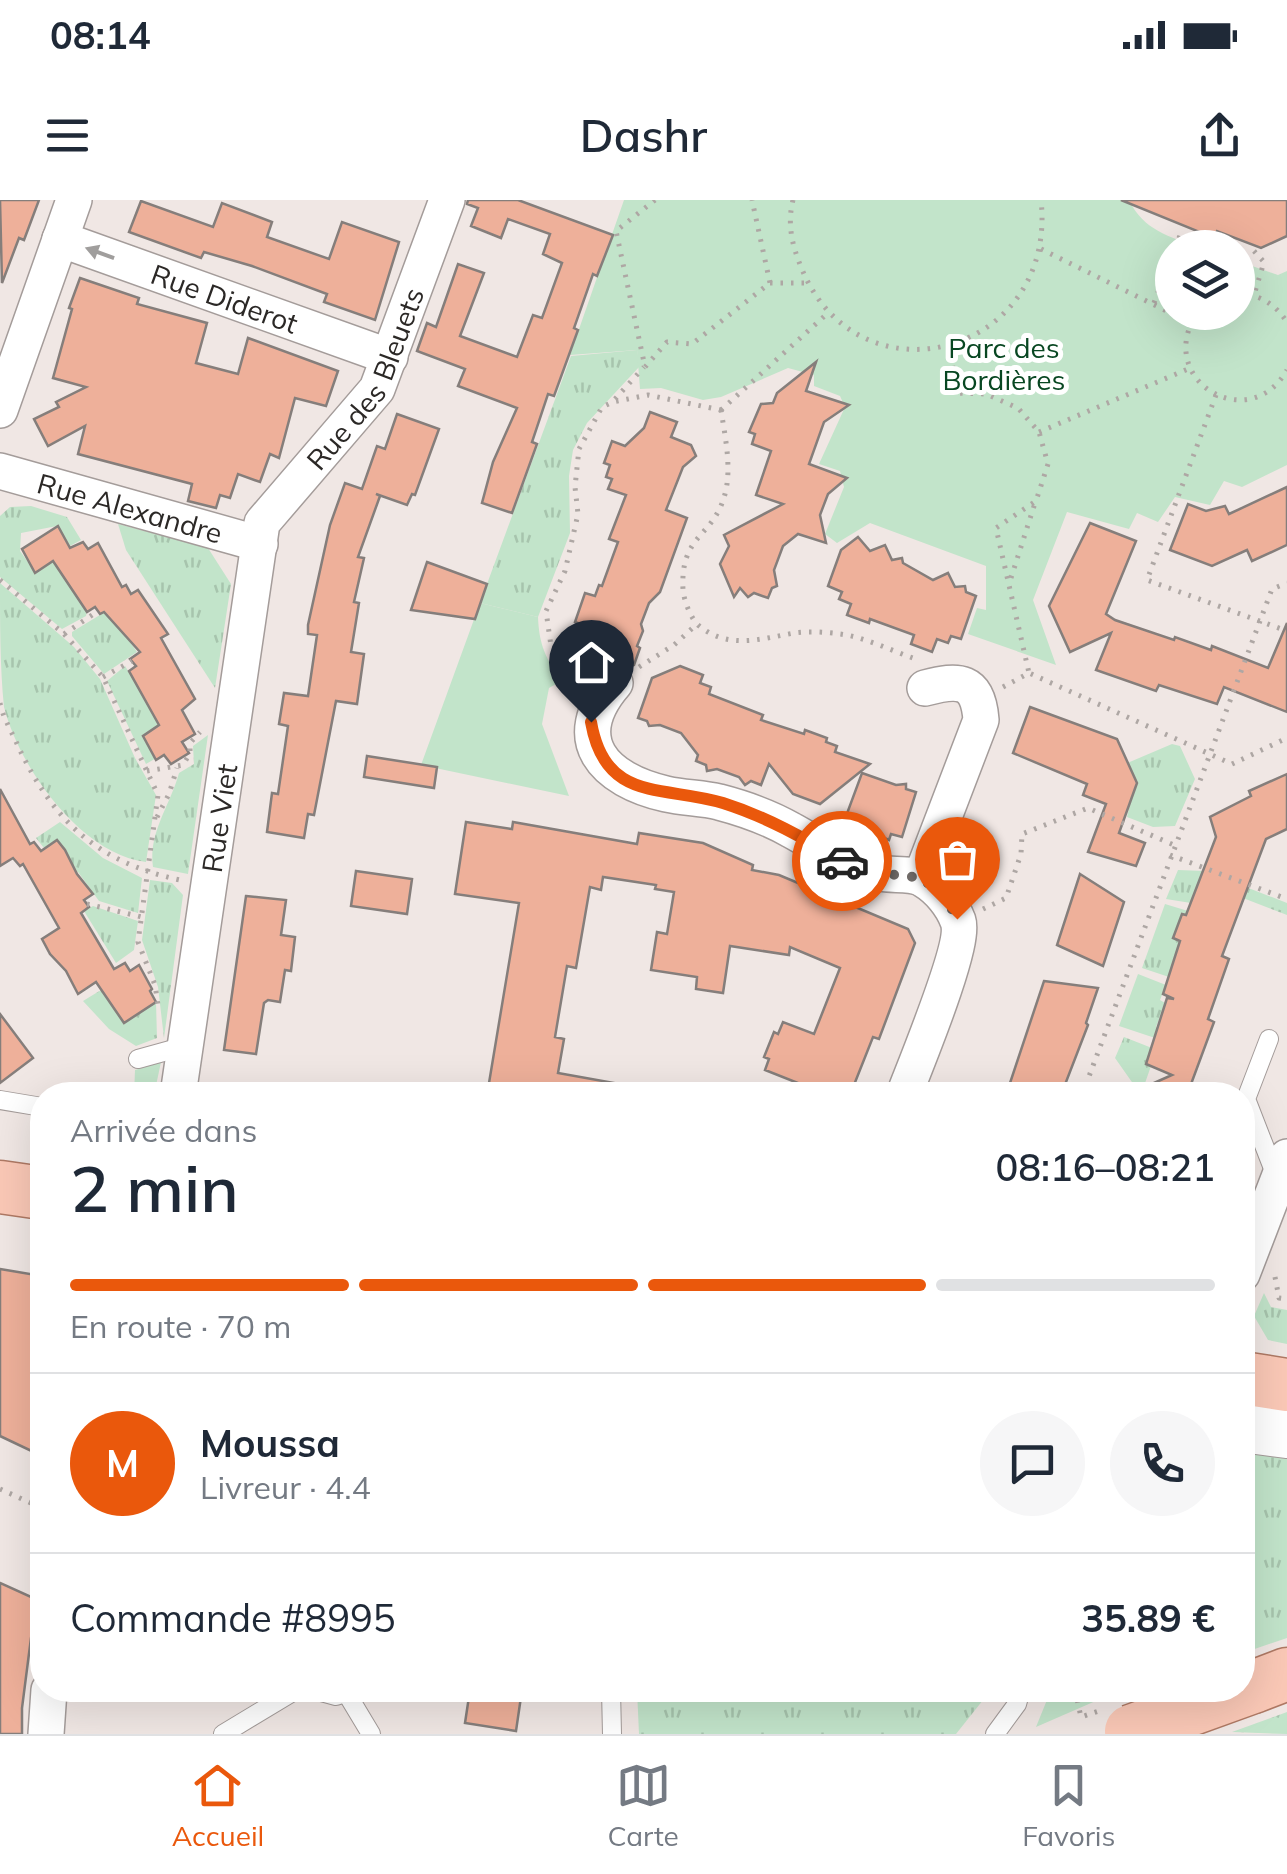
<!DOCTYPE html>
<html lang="fr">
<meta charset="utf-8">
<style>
body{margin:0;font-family:Mulish,sans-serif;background:#f6f6f7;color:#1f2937;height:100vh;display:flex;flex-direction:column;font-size:38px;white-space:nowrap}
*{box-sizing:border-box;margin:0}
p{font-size:32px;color:#747a83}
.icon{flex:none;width:55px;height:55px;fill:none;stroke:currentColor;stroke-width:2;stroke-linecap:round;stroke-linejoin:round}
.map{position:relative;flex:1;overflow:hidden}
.details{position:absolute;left:30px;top:882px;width:1225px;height:620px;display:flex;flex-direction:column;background:#fff;border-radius:40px;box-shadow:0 10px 40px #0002}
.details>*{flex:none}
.tools{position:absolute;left:1155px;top:30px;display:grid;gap:20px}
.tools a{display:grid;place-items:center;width:100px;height:100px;border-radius:50%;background:#fff;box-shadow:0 10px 40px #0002;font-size:50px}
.pin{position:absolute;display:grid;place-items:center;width:85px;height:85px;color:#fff;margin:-102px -42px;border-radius:50% 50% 50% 0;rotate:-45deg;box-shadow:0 0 10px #0007}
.pin .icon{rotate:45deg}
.courier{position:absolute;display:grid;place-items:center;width:100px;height:100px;margin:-50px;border:8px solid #ea580c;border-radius:50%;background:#fff;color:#222;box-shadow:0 2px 12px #0007}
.head em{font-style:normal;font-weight:600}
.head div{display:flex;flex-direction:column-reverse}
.head{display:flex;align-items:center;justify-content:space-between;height:170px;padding:0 40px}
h1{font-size:65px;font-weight:600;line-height:75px}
.bar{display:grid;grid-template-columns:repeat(4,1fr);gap:15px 10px;align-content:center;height:120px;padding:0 40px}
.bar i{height:12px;border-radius:8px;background:#e0e1e3}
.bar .selected{background:#ea580c}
.bar p{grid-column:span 4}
.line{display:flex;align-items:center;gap:25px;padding:0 40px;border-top:2px solid #e0e1e3}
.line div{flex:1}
.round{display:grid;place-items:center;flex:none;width:105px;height:105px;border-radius:52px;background:#f6f6f7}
.status{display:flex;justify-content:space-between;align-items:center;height:70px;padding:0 50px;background:#fff;direction:ltr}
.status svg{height:28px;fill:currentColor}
header{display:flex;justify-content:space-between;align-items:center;height:130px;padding:0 40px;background:#fff;font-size:45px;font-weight:600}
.menu{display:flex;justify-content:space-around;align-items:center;height:140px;border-top:2px solid #e0e1e3;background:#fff;font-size:28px;color:#747a83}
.menu a{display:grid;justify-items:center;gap:5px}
.menu .selected{color:#ea580c}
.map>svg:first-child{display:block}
</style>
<div class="status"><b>08:14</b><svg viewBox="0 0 49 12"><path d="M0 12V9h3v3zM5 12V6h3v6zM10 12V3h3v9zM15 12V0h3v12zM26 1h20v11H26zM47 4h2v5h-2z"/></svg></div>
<header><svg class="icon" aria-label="menu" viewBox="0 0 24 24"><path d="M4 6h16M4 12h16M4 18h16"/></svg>Dashr<svg class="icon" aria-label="share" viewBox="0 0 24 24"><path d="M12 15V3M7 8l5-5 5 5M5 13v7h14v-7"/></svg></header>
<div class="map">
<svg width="1287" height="1534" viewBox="0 0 1287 1534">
<defs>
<pattern id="grass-tufts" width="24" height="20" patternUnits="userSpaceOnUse" patternTransform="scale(2.5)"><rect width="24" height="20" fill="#c2e4ca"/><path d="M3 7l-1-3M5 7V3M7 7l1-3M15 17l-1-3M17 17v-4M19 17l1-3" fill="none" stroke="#a7c4ad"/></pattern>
</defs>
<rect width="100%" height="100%" fill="#f0e7e4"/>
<g fill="url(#grass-tufts)">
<polygon points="637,150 640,166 587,223 573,250 569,276 570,333 538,417 480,403 571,156"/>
<polygon points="31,306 67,317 81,340 70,346 57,326 21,333 20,351 36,373 54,361 87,411 86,416 62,429 0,377 0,316 10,307"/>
<polygon points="118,324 208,348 231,384 215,488 126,350"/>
<path d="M0,383L74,447L100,479L135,558L156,595L146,662C83,655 20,570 4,507C0,468 0,423 0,383Z"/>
<polygon points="108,410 137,452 104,474 72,436 72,432"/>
<polygon points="125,466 161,524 158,557 146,564 107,481"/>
<path d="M208,535L188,674L153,667C148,633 170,606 179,573L194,564L193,546Z"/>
<polygon points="1172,544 1180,546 1195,579 1175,626 1153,627 1127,617 1131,600 1127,598 1131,586 1138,583 1125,564"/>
<polygon points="60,622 103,658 142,678 138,713 99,701 78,672 74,674 69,664 72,662 57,640 44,648 36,638"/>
<polygon points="1178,670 1205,671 1287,703 1287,715 1199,681 1191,703 1166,699"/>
<polygon points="150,680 172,683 183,695 164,838 158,787 142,740"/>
<polygon points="1165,704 1188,711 1186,715 1182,714 1173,738 1180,741 1169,777 1142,768"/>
<polygon points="93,706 138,721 134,750 116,763 84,711"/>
<polygon points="1138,774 1166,785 1160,800 1165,803 1156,827 1159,829 1155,838 1119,826"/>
<polygon points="101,790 124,822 156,802 157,838 136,846 109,829 83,801"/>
<polygon points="1124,837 1152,848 1146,863 1151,866 1144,886 1134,885 1115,858"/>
<polygon points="161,862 154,895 134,895 135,870"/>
<polygon points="1264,1093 1271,1107 1287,1110 1287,1144 1268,1140 1254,1116"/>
<polygon points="1243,1247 1287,1251 1287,1438 1243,1453"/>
<polygon points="637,1490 991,1490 956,1534 639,1534"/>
<polygon points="1051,1490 1121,1490 1036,1527"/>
<polygon points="1287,1512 1287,1534 1232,1532"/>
</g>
<g fill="#c2e4ca">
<path d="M624,0H1129C1143,30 1170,37 1199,47L1172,48V112H1238V61L1278,75L1287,71V265L1242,287L1224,281L1210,305L1175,297L1158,322L1137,313L1129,329L1067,312L1033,400L1056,465L968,434L977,408L986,410V366L870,323L837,343L825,334L844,287L840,271L819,264L845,207L840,196L814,186V175L788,168L721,197L703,200L661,188L640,189L637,150L570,155Z"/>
<path d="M480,403L538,417C539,443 545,460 563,480L549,488L542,524L569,596L421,565Z"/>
</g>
<g fill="#eeb09a" stroke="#857e7b" stroke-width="2.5">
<polygon points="0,0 39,0 24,40 19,38 2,83"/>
<polygon points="468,0 518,0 613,35 597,76 593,74 574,128 578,130 554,196 548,194 532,242 537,244 512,313 482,303 493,262 517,208 458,186 465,169 417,151 427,123 436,127 458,64 484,73 460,136 517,157 533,115 542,118 562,63 543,54 550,34 508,19 501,38 471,26 478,8 467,4"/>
<polygon points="1121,0 1287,0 1287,36 1261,48 1217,31 1214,38"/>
<polygon points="141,1 213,27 222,3 272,22 267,37 329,59 342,22 399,42 375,120 324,102 327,94 252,66 204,52 201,58 129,32"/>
<polygon points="80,78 139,98 137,104 207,123 196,163 238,174 248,138 338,171 326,206 295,198 279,258 270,254 260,282 238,274 230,298 220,295 216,308 188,301 192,284 78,254 85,226 48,246 34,219 59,207 56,202 86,187 53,178 72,109 69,108"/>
<polygon points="816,162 806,191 849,205 824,222 809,264 847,278 828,294 820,315 826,343 798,334 783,346 774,370 777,386 772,388 768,398 754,393 748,397 740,388 734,397 720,364 729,346 724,335 783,304 756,295 771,251 752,244 755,234 749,232 761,204 773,203 777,193"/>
<polygon points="650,212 677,222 671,237 691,245 696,256 683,267 666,310 687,318 660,392 649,403 641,424 643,431 637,446 640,448 634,465 628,467 616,462 601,468 607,447 582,437 586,426 575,422 585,393 595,396 599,385 602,386 618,342 609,339 626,295 608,289 612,279 606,277 610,265 604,263 612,241 625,246 644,228"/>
<polygon points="397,214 439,229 415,295 412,294 407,305 376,294 380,296 358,357 364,358 354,402 359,403 351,452 364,454 357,504 336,501 314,615 308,614 304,638 267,632 272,593 278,594 288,526 279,524 284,493 308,496 317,435 308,434 308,425 330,325 345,283 362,289 377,246 385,249"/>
<polygon points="1287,287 1287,345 1252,361 1247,350 1212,366 1170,350 1188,304 1206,311 1225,306 1229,314"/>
<polygon points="1090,323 1136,341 1106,414 1115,420 1174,440 1175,437 1211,450 1212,446 1268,468 1287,423 1287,512 1224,487 1217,504 1159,485 1156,491 1096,470 1111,433 1070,452 1049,406"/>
<polygon points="58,326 70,348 83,342 88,349 98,343 122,387 126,385 131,394 138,390 168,434 161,438 195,499 182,510 195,534 182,542 189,553 171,564 164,555 156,560 143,536 159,525 129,471 136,466 130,459 140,452 104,412 100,414 95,407 87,412 53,361 35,373 22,349"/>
<polygon points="858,337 870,351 885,345 892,360 902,358 903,363 933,380 948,373 955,387 965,386 966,392 976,396 961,439 951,436 948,443 937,439 932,452 911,444 914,435 870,419 869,423 847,415 851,404 839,399 842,392 828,386 841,350"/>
<polygon points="427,362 487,384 475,419 411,410"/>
<polygon points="680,466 703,475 700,483 711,487 709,494 763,515 761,520 804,534 805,530 827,538 826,542 837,546 835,552 870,564 820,604 793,594 769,564 761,585 751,581 745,585 739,577 717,569 707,571 706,565 696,561 698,555 681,533 660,525 649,526 647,521 638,518 652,478"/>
<polygon points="1030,507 1117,539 1137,583 1119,633 1145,643 1136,666 1088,652 1106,604 1083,595 1087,584 1013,553"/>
<polygon points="367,556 437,567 434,588 364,577"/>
<polygon points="862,573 896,585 906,584 906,589 916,592 902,637 891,634 889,640 877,635 872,648 850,640 853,632 842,627"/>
<polygon points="1287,574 1287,629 1266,639 1222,756 1229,759 1208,819 1214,822 1187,895 1127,895 1172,875 1146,864 1167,798 1174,799 1163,794 1180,741 1173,738 1182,714 1186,715 1216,637 1210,617 1251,596 1249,591"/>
<polygon points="0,589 30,644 34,642 41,651 57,640 65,650 77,674 93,694 84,700 89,707 81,713 114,769 125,763 130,771 139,765 152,789 150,791 156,802 124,823 96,782 78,794 66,771 50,754 42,739 59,728 23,664 20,666 13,658 0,666"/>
<polygon points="466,622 512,629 513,622 637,644 639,633 703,643 753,665 752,670 779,675 908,729 915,743 879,839 873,837 850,895 800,895 803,885 765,870 769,859 764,857 774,832 778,834 783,822 814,834 840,768 790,747 789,755 730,746 723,793 696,789 697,777 651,770 657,732 667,734 674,692 655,689 656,685 603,677 601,690 590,687 576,768 567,766 555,837 564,839 558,873 614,883 613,895 487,895 519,703 455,694"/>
<polygon points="356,671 412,679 407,714 351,706"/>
<polygon points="1080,674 1124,702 1103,766 1057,745"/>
<polygon points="246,696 286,700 281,735 295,737 291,771 285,770 280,802 268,800 264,803 256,854 224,850"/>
<polygon points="1044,781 1098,788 1086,823 1088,825 1061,895 1006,895"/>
<polygon points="0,814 33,858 0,883"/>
<polygon points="0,1069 42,1076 42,1256 0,1236"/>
<polygon points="0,1383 40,1401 31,1438 22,1508 22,1534 0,1534"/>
<polygon points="470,1490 522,1490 516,1531 465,1523"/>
</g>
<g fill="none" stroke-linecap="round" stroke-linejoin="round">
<g stroke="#a49c9a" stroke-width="20">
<g id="lane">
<polyline points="1269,839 1246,899 1276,976"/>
<polyline points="138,859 185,846"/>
<polyline points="0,900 42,907"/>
<polyline points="314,1490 336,1496 355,1490"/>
<polyline points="611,1490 612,1534"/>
<polyline points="347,1494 371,1534"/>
<polyline points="223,1534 296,1490"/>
<polyline points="995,1534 1017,1504 1021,1490"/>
</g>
</g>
<g stroke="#a49c9a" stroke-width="38">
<g id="street">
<path id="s1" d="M60,39L390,157"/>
<polyline points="0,210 74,0"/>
<path id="s2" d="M0,271L260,344"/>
<path d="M615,483C566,540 604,580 666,594C684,598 702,598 719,602C742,608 770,618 791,630C821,646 845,666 880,673C893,676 913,672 924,680C939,689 952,705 958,721C966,744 915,866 904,895"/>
<path d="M921,677L981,520C978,479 959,479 925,488"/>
<path id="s3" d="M178,895L262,323L377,189L447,0"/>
<polyline points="1242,1074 1287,957"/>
<polyline points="46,1534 49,1490"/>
</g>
</g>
<g stroke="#a49c9a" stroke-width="50">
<polyline id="secondary" points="1242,1228 1287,1234"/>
</g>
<g stroke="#af7964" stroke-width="55">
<g id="primary">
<polyline points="0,987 42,993"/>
<polyline points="1242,1178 1287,1185"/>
<polyline points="1253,1487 1287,1474"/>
</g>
</g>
<g stroke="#aea7a4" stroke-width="5" stroke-dasharray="2.5 8" stroke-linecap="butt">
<polyline points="655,0 616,31 645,167 667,142 692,144 770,83 752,0"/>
<path d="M793,0C787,24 792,45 801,67C858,209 1058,155 1041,0"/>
<polyline points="1175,48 1181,33"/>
<polyline points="1041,49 1191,123"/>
<polyline points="1254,51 1264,62 1254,95"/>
<polyline points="770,83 807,83"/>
<path d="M1238,93C1260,95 1274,103 1287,122"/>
<polyline points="1154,103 1172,55"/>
<path d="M1198,112C1152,178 1248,238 1287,170"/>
<polyline points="950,145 956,193 986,194 1018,208 1039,232 1048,264 1036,301 996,328 1029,473"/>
<polyline points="1216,195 1147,380 1287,431"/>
<polyline points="615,199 644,167"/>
<path d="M721,210C725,236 732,268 725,294C713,339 680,333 683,390C684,400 690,417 698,425C728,450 760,439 794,433C808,431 826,432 840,434C864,437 890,450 913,458"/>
<polyline points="721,210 829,112"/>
<polyline points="1039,232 1188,169"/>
<polyline points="1011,378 1035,303"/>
<polyline points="0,380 64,434 103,477 158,595 138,742 155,785 158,805"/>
<polyline points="64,434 98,411"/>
<polyline points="639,467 674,445 697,424"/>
<polyline points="103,477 132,461"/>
<polyline points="580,484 567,473 551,446 546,411 565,371 578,314 575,287 579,249 602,207 613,202 648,195 721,210"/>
<polyline points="1003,487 1029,473 1232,564 1287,538"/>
<path d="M0,503C3,518 12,532 18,546C54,622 97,662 180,680"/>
<polyline points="147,571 183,565 190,553 190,543 200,532"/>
<polyline points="157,617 169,594 177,568"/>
<polyline points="1170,655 1287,699"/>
<polyline points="87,704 142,717"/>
<polyline points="983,709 1006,698 1021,654 1022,634 1088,608 1174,645"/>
<polyline points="1082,895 1272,389 1287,383"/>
<polyline points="1275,1077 1279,1098 1287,1099"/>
<polyline points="0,1289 42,1308"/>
<polyline points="1075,1490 1081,1517 1099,1511"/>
</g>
<use href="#lane" stroke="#fff" stroke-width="18"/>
<use href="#street" stroke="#fff" stroke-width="35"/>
<use href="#secondary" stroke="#fff" stroke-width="48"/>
<use href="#primary" stroke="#fac8b6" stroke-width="52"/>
<g stroke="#af7964" stroke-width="55" stroke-linecap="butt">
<polyline id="primary-bridge" points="1131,1531 1253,1487"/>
</g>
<use href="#primary-bridge" stroke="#fac8b6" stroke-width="52"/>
</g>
<defs><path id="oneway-solid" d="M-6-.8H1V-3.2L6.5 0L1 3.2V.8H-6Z" transform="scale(2.5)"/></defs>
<use fill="#a09e9d" href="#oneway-solid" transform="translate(100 53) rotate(-160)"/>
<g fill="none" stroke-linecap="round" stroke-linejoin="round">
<polyline stroke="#706b68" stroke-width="10" stroke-dasharray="0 18" points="842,661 880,673 922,678 947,700 957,719"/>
<path stroke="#ea580c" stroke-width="12" d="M591,522C605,603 663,585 723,603C767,617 804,638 842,661"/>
</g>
<g text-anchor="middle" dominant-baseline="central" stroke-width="10" stroke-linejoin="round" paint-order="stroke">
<g font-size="28" fill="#2b2826" stroke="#fff">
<text stroke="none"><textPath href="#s1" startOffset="175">Rue Diderot</textPath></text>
<text stroke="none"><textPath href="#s3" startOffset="758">Rue des Bleuets</textPath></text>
<text stroke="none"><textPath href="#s2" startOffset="135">Rue Alexandre</textPath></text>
<text stroke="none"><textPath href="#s3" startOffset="280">Rue Viet</textPath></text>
</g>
<g font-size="28" fill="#084722" stroke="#fff">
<text x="1004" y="147">Parc des<tspan x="1004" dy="32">Bordières</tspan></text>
</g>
</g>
</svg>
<div class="tools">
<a><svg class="icon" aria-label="layers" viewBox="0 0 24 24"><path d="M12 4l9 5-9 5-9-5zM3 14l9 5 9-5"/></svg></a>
</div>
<div class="pin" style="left:957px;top:719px;background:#ea580c"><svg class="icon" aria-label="bag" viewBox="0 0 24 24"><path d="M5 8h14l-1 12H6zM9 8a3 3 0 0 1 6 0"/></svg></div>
<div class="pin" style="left:591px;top:522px;background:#1f2937"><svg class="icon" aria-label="home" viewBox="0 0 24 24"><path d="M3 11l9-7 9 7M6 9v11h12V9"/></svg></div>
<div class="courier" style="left:842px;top:661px"><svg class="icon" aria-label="car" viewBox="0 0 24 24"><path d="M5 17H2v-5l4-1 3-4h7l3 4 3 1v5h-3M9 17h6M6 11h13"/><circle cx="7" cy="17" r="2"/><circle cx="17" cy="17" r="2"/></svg></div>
<section class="details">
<div class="head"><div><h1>2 min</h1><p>Arrivée dans</p></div><em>08:16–08:21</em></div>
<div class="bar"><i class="selected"></i><i class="selected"></i><i class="selected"></i><i></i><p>En route · 70 m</p></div>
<div class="line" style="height:180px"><b class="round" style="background:#ea580c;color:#fff">M</b><div><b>Moussa</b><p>Livreur · 4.4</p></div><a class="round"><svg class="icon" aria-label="chat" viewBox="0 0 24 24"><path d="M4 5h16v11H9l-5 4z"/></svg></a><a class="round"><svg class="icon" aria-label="phone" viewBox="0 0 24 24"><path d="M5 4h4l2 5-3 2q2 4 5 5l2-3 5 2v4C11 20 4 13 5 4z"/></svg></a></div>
<div class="line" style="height:130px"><div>Commande #8995</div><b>35.89 €</b></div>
</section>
</div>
<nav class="menu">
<a class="selected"><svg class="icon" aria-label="home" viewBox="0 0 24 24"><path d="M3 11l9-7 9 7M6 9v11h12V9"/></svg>Accueil</a>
<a><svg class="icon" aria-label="map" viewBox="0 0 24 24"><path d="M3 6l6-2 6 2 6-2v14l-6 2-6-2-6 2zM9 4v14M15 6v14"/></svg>Carte</a>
<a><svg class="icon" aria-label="saved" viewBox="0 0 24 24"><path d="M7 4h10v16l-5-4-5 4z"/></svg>Favoris</a>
</nav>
